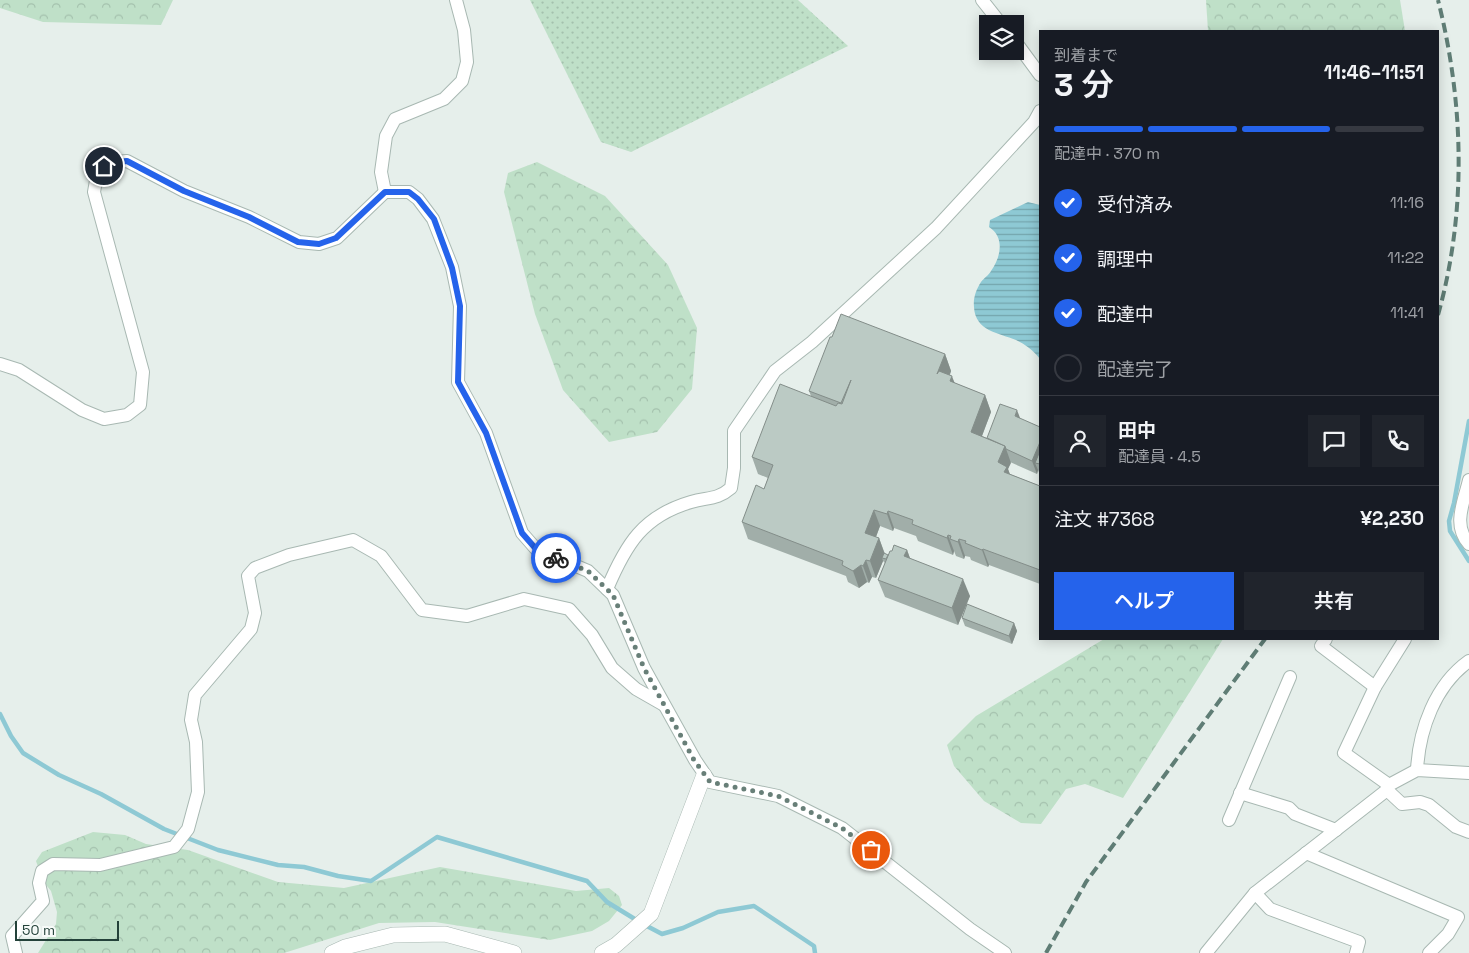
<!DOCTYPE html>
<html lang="ja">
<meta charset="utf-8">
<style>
body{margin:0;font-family:"Space Grotesk","Noto Sans JP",sans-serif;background:#20242c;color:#f1f3f6;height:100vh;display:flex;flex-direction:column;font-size:19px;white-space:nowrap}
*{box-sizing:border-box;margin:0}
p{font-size:16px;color:#9ea1a6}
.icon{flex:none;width:28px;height:28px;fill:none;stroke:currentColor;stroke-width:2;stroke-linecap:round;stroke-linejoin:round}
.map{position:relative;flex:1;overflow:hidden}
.side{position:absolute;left:1039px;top:30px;width:400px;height:610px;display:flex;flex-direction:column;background:#171b24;border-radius:0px;box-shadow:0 2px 12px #0003}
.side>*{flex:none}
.controls{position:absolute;left:979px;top:15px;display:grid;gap:10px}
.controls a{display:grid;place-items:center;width:45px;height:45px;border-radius:0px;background:#171b24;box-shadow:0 2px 12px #0003;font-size:25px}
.scale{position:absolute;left:15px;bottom:12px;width:104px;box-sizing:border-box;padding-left:5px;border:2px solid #24423a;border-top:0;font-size:14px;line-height:18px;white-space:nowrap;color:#24423a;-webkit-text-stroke:4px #f7fbf9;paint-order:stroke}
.pin{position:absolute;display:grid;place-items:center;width:42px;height:42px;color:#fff;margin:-21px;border:2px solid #fff;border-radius:50%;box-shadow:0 1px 5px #0007}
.courier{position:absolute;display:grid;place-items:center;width:50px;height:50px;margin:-25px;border:4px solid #2563eb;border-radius:50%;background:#fff;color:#222;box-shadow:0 1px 6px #0007}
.summary em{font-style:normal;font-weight:600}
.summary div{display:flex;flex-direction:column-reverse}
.summary{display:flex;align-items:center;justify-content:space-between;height:85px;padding:0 15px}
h1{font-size:32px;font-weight:600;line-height:38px}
.bar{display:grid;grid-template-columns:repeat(4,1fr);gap:8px 5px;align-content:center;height:60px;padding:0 15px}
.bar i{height:6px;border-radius:4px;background:#363941}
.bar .on{background:#2563eb}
.bar p{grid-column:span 4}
.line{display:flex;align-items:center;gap:12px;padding:0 15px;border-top:1px solid #363941}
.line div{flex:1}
.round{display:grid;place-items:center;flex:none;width:52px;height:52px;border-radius:0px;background:#20242c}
ol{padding:0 15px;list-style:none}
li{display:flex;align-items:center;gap:15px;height:55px}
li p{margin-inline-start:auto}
li .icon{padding:5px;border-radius:50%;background:#2563eb;color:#fff;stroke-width:4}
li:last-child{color:#9ea1a6}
li i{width:28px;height:28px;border:2px solid #363941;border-radius:50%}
.cta{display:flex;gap:10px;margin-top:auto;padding:10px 15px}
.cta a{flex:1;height:58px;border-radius:0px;background:#2563eb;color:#fff;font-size:20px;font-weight:600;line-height:58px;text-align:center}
.cta a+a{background:#20242c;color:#f1f3f6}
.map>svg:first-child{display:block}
</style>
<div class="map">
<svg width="1469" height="953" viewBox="0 0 1469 953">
<defs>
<pattern id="green-dots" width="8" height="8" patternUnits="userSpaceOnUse" patternTransform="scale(1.25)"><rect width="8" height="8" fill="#bfe0c8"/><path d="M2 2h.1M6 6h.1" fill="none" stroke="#a4c1ad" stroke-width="1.8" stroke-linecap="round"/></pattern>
<pattern id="forest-crowns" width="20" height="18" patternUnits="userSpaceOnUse" patternTransform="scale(1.25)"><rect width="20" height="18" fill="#bfe0c8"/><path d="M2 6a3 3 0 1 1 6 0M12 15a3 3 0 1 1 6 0" fill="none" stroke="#a4c1ad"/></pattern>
<pattern id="water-rules" width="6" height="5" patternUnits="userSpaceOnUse" patternTransform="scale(1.25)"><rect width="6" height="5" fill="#8ec9d4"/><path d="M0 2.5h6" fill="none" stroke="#74a5ad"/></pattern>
</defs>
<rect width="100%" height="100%" fill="#e6efeb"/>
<polygon fill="url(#green-dots)" points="530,0 798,0 848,46 631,152 601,142"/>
<g fill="url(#forest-crowns)">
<polygon points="0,0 173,0 161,25 43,22 0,8"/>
<polygon points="1206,0 1400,0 1405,31 1208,31"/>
<polygon points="537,162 605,196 668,265 697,328 692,389 657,432 609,442 563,390 535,314 504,192 508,173"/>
<polygon points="1104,639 1223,639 1123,798 1085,784 1066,789 1041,824 1021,823 984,801 954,766 947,745 976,716"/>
<polygon points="93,832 125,835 146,844 188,850 278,882 344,888 440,867 576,891 609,888 619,896 622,905 609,921 592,931 550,940 435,922 379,923 284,953 38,953 56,924 57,912 51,891 43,881 36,861 42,852"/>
</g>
<path fill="url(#water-rules)" d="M1028,202L1040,205V359C1034,351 1025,344 1016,340C999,333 975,331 974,307C973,298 976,290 981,282C984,278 989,275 991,271C1001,257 1005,237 989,227L990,220Z"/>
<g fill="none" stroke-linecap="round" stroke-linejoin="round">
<g stroke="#8ec9d4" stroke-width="4.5">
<polyline points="1469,421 1454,503 1449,521 1450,531 1469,561"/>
<polyline points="0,714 11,736 23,753 59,775 101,794 164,829 218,850 278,865 304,867 338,876 371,881 437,837 587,881 607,902 638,921"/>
<polyline points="645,925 662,934 683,928 718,912 754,906 814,946 815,953"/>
</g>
<g stroke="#a8b8b2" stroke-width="14">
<g id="minor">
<polyline points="982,0 1001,24"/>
<polyline points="1015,41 1040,75"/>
<polyline points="385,192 381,172 386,136 395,119 444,99 462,81 467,62 464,30 456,0"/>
<polyline points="0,364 19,370 82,410 104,419 127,415 140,405 143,372 94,192 97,175 104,166 115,162 127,161 184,191 249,217 299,242 319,244 337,238 385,192 409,192 418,199 433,219 452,267 460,306 458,382 486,433 522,533 536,549 588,571 613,595 644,668 695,760 710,782 778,796 842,828 970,929 1005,953"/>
<path d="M1469,480C1464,502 1452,525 1469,544"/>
<path d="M607,589C626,544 643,516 691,502C708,497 717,500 731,488L734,468V431L775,371L812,342L936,228L1034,122L1040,111"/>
<polyline points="1326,639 1321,646 1375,687"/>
<path d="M1417,770C1419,730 1435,685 1469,661"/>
<polyline points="1389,785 1344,753 1375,687 1405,639"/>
<polyline points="1387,790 1402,804 1420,802 1429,805 1456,827 1469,832"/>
<polyline points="1240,793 1289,808 1295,814 1336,830"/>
<polyline points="1229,820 1290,677"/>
<polyline points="1306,853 1458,917 1448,934 1429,953"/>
<polyline points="1255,893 1270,909 1359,942 1356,953"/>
<polyline points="16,953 12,936 43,901 39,883 42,871 53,864 100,865 174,847 188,829 198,792 196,742 191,720 195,695 251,629 255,613 248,576 255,568 289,555 353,540 381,556 422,610 467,616 524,599 569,609 592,635 612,668 636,689 664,705"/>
<polyline points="1206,953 1255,893 1387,790 1389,785 1417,770 1469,773"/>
</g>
</g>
<g stroke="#a8b8b2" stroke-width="16">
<g id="tertiary">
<polyline points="332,953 345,947 393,935 445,934 514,953"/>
<polyline points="602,953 616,945 651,914 704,775"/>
</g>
</g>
<use href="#minor" stroke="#fff" stroke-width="12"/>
<use href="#tertiary" stroke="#fff" stroke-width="15"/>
<g stroke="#5f7d75" stroke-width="4" stroke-dasharray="10 5" stroke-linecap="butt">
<path d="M1438,315C1467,212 1464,103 1438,0"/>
<polyline points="1046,953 1086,882 1265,639"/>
</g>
</g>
<g fill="#a1aea9">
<polygon points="945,354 951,371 950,375 955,383 985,395 991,412 982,436 987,438 1020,419 1040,427 1040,475 1038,470 1037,474 1010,462 1008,469 1010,474 1040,486 1040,584 989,565 988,567 971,560 970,557 965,556 964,559 956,556 954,551 953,555 918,541 916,536 894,528 893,531 880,526 876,537 879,538 885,554 888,555 892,551 907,550 910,558 970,596 958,625 885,597 878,580 885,563 883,561 876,578 872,577 869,583 867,582 859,588 848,582 846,576 748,539 742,522 764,489 768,478 758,474 752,457 811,396 809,391"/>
<polygon points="962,618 1014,623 1017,631 1012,644 965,626"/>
</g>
<g fill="#838d89">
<polygon points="945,354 951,371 943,391 937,374"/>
<polygon points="952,376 958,393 950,381"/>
<polygon points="985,395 991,412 977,449 971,432"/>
<polygon points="1017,410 1022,423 1015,416"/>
<polygon points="1040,442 1040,463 1035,463 1038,470 1037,474 1032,461"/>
<polygon points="1005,446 1011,463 1008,469 1013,484 998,462"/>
<polygon points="874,510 880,526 871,550 865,533"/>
<polygon points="888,511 894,528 893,531 887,514"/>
<polygon points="948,535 954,551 953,555 947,538"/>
<polygon points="879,538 885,555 882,558 883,561 876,578 870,561"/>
<polygon points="959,539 965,556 964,559 958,542"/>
<polygon points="983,549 989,565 988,567 982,550"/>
<polygon points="907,550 913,567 904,556"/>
<polygon points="866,560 872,577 869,583 863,566"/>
<polygon points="861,565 867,582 859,588 853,571"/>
<polygon points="963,579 970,596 958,625 952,608"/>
<polygon points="1014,623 1017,631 1012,644 1009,636"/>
</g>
<g fill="#bbcac4" stroke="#838d89">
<polygon points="841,314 945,354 937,374 939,371 952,376 950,381 985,395 971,432 1005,446 998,462 1007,467 1004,472 1040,486 1040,570 983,549 982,550 965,543 966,541 959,539 958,542 950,539 951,536 948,535 947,538 912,524 913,520 888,511 887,514 874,510 865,533 879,538 870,561 866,560 863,566 861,565 853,571 842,565 843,561 742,522 756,485 764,489 773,465 752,457 780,384 836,406 838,403 842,404 851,380 841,403 809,391 830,337 832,337"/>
<polygon points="1000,404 1017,410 1015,416 1040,427 1040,442 1032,461 1006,449 1005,446 987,438"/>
<polygon points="1040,451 1040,464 1035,463"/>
<polygon points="894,545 907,550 904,556 963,579 952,608 878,580 890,551 892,551"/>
<polygon points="884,553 888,555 886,559 882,558"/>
<polygon points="967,604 1014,623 1009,636 962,618"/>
</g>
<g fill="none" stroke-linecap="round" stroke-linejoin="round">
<polyline stroke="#687f78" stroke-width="5" stroke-dasharray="0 9" points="556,558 588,571 613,595 644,668 694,760 710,782 778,796 842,828 871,850"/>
<polyline stroke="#2563eb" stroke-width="6" points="104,166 115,162 127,161 184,191 249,217 298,242 319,244 336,238 385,192 409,192 418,199 434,219 452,268 460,306 458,382 486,433 522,533 536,549 556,558"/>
</g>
</svg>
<div class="controls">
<a><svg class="icon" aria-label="layers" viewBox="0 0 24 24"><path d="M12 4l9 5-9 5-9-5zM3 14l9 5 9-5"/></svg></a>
</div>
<div class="scale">50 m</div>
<div class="pin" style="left:871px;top:850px;background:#ea580c"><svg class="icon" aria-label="bag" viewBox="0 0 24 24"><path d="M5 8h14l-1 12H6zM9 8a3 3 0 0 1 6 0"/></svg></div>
<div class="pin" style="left:104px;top:166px;background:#1f2937"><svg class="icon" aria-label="home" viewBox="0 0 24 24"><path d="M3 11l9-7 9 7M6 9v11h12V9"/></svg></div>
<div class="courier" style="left:556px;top:558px"><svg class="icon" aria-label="bike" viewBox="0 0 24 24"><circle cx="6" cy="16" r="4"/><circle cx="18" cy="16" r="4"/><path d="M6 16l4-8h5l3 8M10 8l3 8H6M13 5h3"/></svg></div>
<section class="side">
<div class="summary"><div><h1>3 分</h1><p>到着まで</p></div><em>11:46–11:51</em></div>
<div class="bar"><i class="on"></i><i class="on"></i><i class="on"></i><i></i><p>配達中 · 370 m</p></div>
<ol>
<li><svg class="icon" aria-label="check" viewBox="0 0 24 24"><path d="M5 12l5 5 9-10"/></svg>受付済み<p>11:16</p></li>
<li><svg class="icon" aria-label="check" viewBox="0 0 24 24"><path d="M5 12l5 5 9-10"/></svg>調理中<p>11:22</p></li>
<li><svg class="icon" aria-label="check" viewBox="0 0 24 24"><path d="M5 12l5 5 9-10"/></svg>配達中<p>11:41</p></li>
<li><i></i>配達完了</li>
</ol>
<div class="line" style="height:90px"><a class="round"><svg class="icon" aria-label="person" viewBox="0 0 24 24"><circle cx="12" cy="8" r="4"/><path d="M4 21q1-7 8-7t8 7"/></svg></a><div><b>田中</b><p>配達員 · 4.5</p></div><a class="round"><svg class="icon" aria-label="chat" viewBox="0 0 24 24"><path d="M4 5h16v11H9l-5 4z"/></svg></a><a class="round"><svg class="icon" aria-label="phone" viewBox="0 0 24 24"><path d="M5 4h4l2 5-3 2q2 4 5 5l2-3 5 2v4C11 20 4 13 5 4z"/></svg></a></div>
<div class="line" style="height:65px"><div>注文 #7368</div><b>¥2,230</b></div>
<div class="cta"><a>ヘルプ</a><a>共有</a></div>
</section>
</div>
